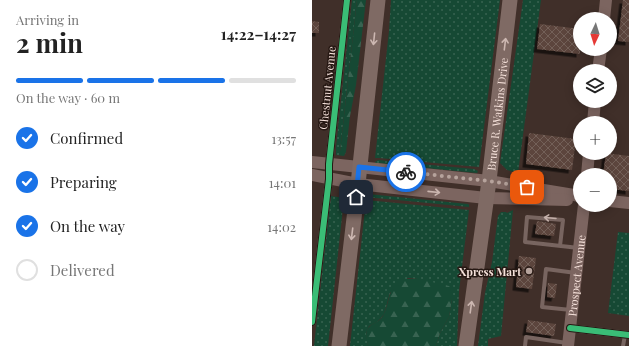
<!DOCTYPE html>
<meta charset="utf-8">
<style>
body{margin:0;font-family:"Playfair Display",serif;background:#f2f2f2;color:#222;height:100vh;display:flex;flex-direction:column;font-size:15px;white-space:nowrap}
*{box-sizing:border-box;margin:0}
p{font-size:13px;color:#767676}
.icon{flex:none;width:22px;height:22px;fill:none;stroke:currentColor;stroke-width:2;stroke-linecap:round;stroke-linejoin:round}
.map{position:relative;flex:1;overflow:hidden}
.drawer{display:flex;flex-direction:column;background:#fff;width:312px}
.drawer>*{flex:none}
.needle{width:26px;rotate:184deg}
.controls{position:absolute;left:261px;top:12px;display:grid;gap:8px}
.controls a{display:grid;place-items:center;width:44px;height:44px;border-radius:50%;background:#fff;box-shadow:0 2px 10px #0003;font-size:20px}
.pin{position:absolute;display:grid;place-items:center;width:34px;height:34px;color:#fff;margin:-17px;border-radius:8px;box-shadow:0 2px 6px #0006}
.courier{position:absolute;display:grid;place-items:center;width:40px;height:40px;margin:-20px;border:3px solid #1a73e8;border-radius:50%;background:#fff;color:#222;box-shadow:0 1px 5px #0007}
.overview em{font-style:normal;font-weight:700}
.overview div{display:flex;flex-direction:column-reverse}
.overview{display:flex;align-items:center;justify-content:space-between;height:68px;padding:0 16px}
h1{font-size:26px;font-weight:700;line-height:30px}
.bar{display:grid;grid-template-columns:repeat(4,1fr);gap:6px 4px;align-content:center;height:48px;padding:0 16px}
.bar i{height:5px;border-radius:3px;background:#e0e0e0}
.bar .current{background:#1a73e8}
.bar p{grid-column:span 4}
ol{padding:0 16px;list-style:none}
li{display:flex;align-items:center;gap:12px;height:44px}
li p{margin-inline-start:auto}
li .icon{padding:4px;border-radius:50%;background:#1a73e8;color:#fff;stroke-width:4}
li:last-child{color:#767676}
li i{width:22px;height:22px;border:2px solid #e0e0e0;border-radius:50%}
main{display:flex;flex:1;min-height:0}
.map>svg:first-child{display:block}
</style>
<main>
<section class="drawer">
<div class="overview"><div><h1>2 min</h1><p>Arriving in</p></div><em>14:22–14:27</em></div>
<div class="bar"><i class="current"></i><i class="current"></i><i class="current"></i><i></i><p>On the way · 60 m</p></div>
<ol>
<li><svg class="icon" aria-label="check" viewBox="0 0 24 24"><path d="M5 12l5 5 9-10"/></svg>Confirmed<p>13:57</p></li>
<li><svg class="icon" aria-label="check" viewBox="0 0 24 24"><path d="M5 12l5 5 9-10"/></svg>Preparing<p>14:01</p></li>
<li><svg class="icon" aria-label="check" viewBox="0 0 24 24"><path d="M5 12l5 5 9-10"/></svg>On the way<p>14:02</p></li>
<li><i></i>Delivered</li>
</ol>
</section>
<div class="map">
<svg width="317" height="346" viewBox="0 0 317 346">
<defs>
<pattern id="green-dots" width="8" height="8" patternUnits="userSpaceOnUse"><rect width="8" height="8" fill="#164934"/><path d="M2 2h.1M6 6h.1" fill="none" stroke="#386351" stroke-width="1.8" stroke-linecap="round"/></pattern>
<pattern id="forest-firs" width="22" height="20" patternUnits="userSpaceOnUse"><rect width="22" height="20" fill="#164934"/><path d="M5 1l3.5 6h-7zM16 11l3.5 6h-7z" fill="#386351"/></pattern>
<pattern id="building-cross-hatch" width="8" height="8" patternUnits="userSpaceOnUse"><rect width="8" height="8" fill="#5b453c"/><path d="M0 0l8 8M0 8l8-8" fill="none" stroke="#736058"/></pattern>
<filter id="shadow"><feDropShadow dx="-3.5" dy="3.5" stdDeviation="0" flood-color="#0009"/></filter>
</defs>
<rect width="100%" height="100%" fill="#402f29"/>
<g fill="url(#green-dots)">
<polygon points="40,0 45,0 28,151 34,152 32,156 24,155 24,147"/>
<polygon points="79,0 188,0 167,167 67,158 63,158 77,31"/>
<polygon points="211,0 229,0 206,173 195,170 188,163"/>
<polygon points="66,160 162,169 166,171 165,173 63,163 63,162"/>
<polygon points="56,194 156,204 157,205 157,207 54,197 55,195"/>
<polygon points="19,196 32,198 16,346 2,346 18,202"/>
<polygon points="54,200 157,210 147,291 145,346 124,346 128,333 137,317 140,299 106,279 96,278 78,293 72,314 69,318 65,322 57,326 54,333 56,346 38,346"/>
<polygon points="201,210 189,336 176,339 176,346 166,346 173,293 180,262 186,216 189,212 194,212 195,213"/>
<polygon points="306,232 317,233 317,316 296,313"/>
</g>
<g fill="url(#forest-firs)">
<polygon points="45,0 54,0 44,85 38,116 34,152 28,152"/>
<path d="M92,279H106L137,286L140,290V299L137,317L128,333L124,346H56C55,341 53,335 55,330C58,323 67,323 71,316C78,303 76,284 92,279Z"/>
</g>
<g fill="url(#building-cross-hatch)" filter="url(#shadow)">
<polygon points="311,0 317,0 317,42 306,41"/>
<polygon points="0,21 7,22 7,33 0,33"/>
<polygon points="228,24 268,29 268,54 225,49"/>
<polygon points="217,133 264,139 260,170 214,164"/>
<polygon points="294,153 317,156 317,191 298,189 298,175 291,175"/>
<polygon points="225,221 244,224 242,236 223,234"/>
<polygon points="207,256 224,258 220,289 204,287"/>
<polygon points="236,283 245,284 243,298 235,297"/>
<polygon points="216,320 244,324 242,336 214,332"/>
</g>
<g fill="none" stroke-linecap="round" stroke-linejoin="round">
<g stroke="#786560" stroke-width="4">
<polyline points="248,246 251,220 215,217 213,242 267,248"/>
<polyline points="259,310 230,307 234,269 264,273"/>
<polyline points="213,346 214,337 255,343"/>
<polyline points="311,346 313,335"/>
</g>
<g stroke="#786560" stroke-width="8">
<polyline points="0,322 17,179 17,164 35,0"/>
<polyline points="258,328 317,335"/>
</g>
<g stroke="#7c6560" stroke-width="12">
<polyline points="292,19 294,0"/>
<polyline points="286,71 289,49"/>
<polyline points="281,123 283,101"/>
<polyline points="0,162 177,181 268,196"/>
<polyline points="0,175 46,184 174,198 255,200"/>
<polyline points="275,175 277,153"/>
<polyline points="298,201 317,203"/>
<path id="s1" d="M256,346L272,205"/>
</g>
<g stroke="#7f6a64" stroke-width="15">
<polyline points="27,346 46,184 66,0"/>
<path id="s2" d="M154,346L177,181L198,0"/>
</g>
<g stroke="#261813" stroke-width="8">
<g id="cycleway">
<polyline points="0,322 17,179 17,164 35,0"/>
<polyline points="258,328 317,335"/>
</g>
</g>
<use href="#cycleway" stroke="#3abd76" stroke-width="6"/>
</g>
<defs><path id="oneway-shaft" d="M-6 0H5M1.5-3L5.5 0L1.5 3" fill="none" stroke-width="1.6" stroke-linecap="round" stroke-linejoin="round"/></defs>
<g stroke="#ccb7b1">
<use href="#oneway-shaft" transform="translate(62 39) rotate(96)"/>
<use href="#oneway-shaft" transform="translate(193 44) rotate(-83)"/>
<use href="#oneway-shaft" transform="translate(40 234) rotate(97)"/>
<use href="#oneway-shaft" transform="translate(159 307) rotate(-82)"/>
</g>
<use stroke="#cbb6af" href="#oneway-shaft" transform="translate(122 192) rotate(6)"/>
<use stroke="#c3afa9" href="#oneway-shaft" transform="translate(238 218) rotate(-175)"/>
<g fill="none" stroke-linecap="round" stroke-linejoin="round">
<polyline stroke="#b6a39c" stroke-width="4" stroke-dasharray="0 7.2" points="94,172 177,181 215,187"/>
<polyline stroke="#1a73e8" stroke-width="5" points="44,197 47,167 94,172"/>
</g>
<circle fill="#b6a39c" stroke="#261813" stroke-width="1.5" cx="217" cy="271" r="4"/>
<g text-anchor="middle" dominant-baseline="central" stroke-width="3" stroke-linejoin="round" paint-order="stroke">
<g font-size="11" fill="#f5e1da" stroke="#261813">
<text transform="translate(15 88) rotate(-84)">Chestnut Avenue</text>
<text stroke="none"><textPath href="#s2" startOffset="234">Bruce R. Watkins Drive</textPath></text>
<text stroke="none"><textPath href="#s1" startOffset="71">Prospect Avenue</textPath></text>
</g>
<g font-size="11" font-weight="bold" fill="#f5e1da" stroke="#261813" text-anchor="end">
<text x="209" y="271">Xpress Mart</text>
</g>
</g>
</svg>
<div class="controls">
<a><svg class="needle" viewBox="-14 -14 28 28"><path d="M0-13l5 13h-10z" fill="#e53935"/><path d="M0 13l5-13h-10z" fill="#767676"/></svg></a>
<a><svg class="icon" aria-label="layers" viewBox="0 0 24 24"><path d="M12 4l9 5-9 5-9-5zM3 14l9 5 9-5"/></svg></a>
<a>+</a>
<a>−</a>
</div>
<div class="pin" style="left:215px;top:187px;background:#ea580c"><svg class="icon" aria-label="bag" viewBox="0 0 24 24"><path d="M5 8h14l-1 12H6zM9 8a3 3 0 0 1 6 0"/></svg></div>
<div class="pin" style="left:44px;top:197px;background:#1f2937"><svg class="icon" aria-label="home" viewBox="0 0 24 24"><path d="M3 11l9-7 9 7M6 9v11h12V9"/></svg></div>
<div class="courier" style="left:94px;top:172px"><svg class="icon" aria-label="bike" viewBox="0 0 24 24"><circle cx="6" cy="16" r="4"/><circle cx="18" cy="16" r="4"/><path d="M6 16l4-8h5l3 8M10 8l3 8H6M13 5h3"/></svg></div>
</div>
</main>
